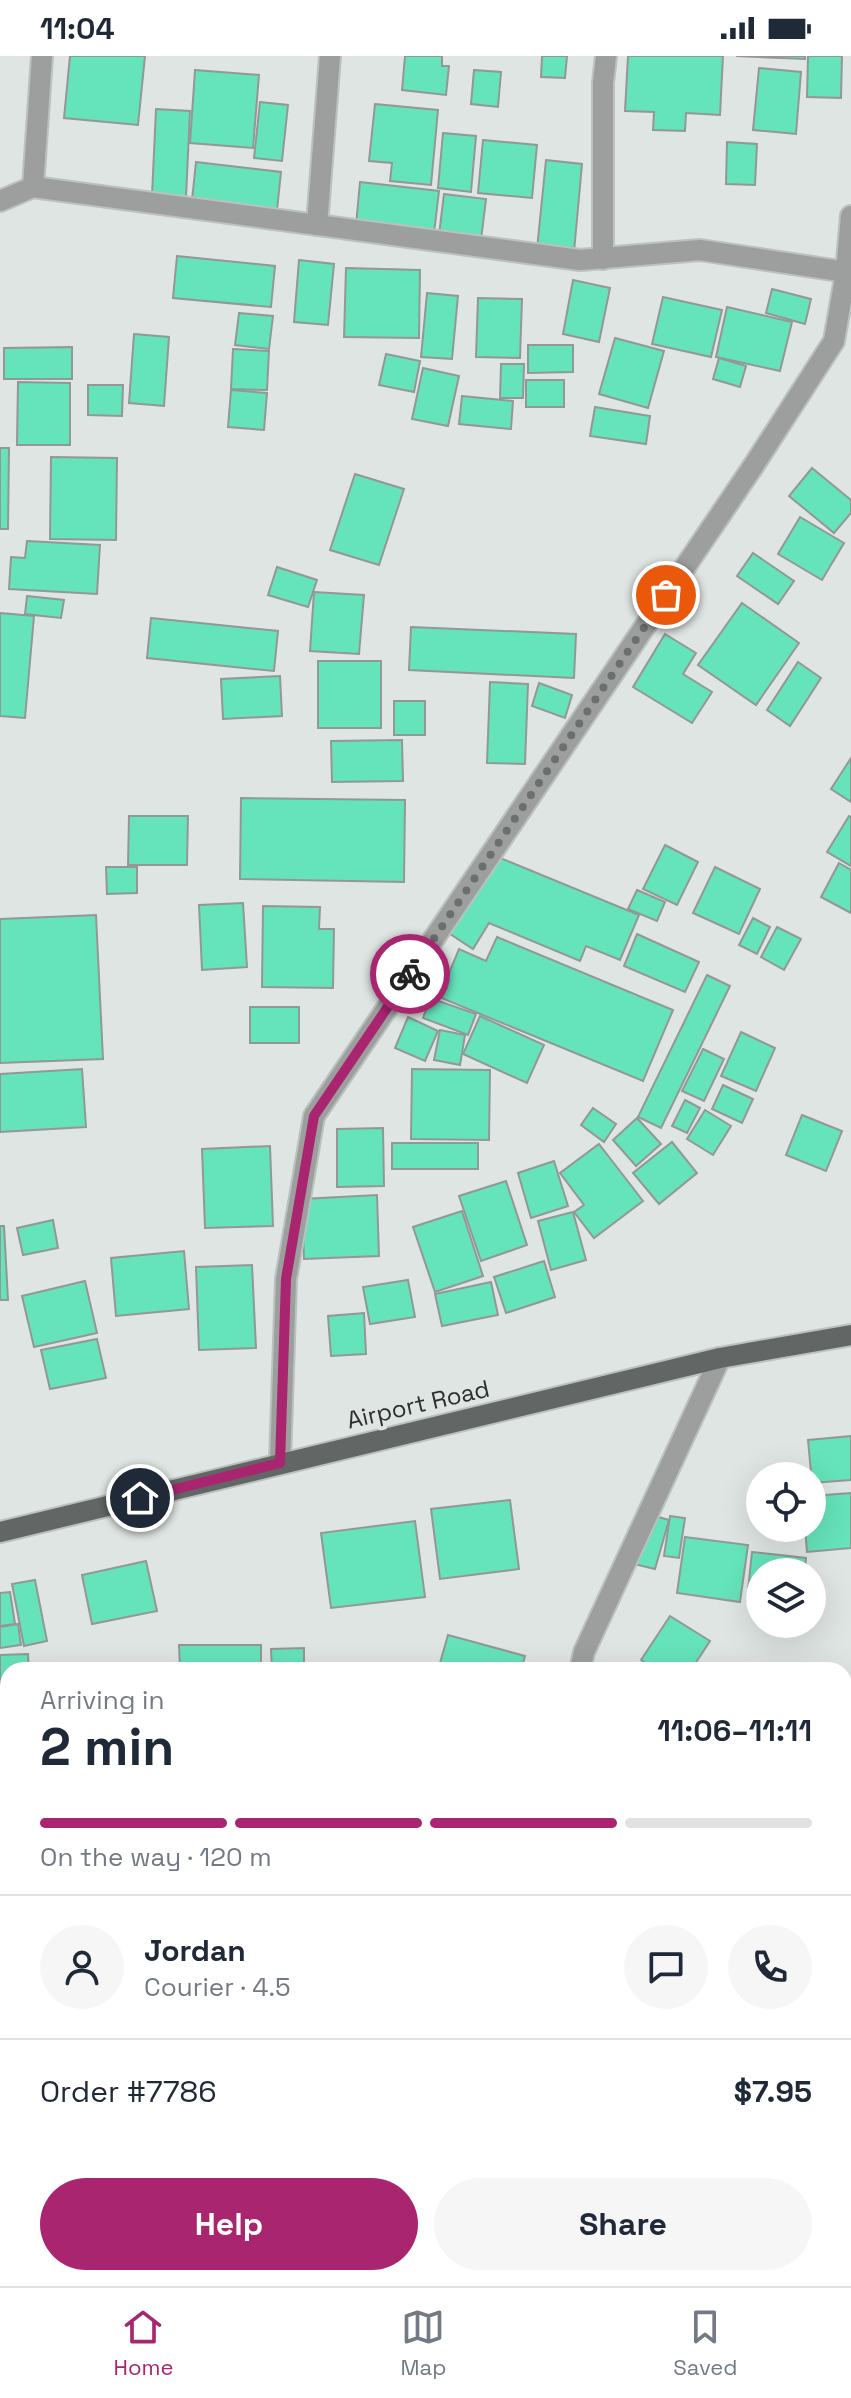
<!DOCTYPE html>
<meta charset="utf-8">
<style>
body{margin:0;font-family:"Space Grotesk",sans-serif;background:#f6f6f7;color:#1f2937;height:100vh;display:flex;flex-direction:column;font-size:30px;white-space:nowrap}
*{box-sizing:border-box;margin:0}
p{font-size:26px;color:#747a83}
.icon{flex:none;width:44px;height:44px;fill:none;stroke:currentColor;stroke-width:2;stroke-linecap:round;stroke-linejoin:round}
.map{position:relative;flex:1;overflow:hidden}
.sheet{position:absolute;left:0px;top:1606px;width:852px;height:624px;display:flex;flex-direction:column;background:#fff;border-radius:24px 24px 0 0;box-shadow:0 8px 32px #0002}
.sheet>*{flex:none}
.fabs{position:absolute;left:746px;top:1406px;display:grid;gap:16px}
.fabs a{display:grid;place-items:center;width:80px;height:80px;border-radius:50%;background:#fff;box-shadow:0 8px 32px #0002;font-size:40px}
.pin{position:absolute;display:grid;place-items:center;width:68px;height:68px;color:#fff;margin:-34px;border:4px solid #fff;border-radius:50%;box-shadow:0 2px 8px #0007}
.courier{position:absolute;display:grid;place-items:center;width:80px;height:80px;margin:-40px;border:6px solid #a9256f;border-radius:50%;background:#fff;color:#222;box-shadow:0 2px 10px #0007}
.headline em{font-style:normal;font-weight:800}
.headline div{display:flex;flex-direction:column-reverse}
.headline{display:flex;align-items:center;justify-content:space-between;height:136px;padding:0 40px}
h1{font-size:52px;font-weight:800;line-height:60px}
.bar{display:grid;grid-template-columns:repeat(4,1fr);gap:12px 8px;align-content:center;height:96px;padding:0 40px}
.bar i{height:10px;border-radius:6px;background:#e0e1e3}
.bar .on{background:#a9256f}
.bar p{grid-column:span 4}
.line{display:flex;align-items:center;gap:20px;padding:0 40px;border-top:2px solid #e0e1e3}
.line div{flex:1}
.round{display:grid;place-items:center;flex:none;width:84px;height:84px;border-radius:42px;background:#f6f6f7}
.action{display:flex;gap:16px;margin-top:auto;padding:16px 40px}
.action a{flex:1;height:92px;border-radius:48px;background:#a9256f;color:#fff;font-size:32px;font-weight:800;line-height:92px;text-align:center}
.action a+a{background:#f6f6f7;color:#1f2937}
.status{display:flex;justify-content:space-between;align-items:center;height:56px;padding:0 40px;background:#fff;direction:ltr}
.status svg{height:22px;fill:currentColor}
.menu{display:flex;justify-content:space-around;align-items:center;height:112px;border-top:2px solid #e0e1e3;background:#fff;font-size:22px;color:#747a83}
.menu a{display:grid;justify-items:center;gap:4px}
.menu .on{color:#a9256f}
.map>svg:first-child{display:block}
</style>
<div class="status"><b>11:04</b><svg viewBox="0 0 49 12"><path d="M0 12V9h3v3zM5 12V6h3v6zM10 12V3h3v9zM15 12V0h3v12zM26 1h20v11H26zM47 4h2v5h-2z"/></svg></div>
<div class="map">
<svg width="851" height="2230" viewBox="0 0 851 2230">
<rect width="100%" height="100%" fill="#dfe5e3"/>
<g fill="#65e3ba" stroke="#939896" stroke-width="2">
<polygon points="70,0 145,0 138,69 64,62"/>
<polygon points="405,0 442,0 442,10 449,10 446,39 402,34"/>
<polygon points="542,0 567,0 565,22 541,21"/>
<polygon points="628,0 723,0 720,59 686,57 685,75 653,74 654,56 625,55"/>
<polygon points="736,0 805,0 805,3"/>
<polygon points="808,0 842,0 841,42 807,41"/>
<polygon points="759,12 801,16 796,78 753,74"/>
<polygon points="195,14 259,19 253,92 190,87"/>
<polygon points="474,14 501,16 498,51 471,48"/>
<polygon points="260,46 288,49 282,105 254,102"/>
<polygon points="375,48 438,54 431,129 390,125 392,107 369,105"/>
<polygon points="156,53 190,55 186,141 152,139"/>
<polygon points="443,77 476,80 471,136 438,132"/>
<polygon points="483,84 537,89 532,142 478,137"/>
<polygon points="727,86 757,88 755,129 726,128"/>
<polygon points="546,104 582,108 574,196 537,193"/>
<polygon points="196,106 281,116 277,154 192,144"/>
<polygon points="360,126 439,135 434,177 356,169"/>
<polygon points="444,138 486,143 481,184 439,179"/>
<polygon points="177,200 275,210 271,251 173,242"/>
<polygon points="299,204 334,208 328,269 294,266"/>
<polygon points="346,212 420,214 419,282 344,281"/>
<polygon points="573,224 610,232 599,286 563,278"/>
<polygon points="772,233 811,243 805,268 766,257"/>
<polygon points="427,237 458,240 452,303 421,301"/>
<polygon points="663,241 722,254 711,301 652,288"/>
<polygon points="478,242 522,243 520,302 476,301"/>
<polygon points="727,251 792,266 780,315 716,301"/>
<polygon points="239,257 273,260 269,293 235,289"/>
<polygon points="134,278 169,281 164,350 129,347"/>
<polygon points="615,282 664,295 648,352 599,338"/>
<polygon points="528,289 573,289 573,316 528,317"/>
<polygon points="72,291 72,323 4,323 4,292"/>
<polygon points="233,293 269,295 267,334 231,333"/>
<polygon points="386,298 420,305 414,336 379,329"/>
<polygon points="719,302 746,310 740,331 713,323"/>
<polygon points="501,308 524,308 523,342 500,342"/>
<polygon points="423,312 459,320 448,370 412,363"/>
<rect x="526" y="324" width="38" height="27"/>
<polygon points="18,326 70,327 70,389 17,389"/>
<polygon points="88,329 123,329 122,360 88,359"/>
<polygon points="231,334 267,337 264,374 228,371"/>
<polygon points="462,340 513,345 511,373 459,368"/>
<polygon points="595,351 650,360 646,388 590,380"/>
<polygon points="0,392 9,392 8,473 0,473"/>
<polygon points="51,401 117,402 116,484 50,483"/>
<polygon points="812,412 851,444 851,457 834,477 789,440"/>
<polygon points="355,418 404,433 379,509 330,494"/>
<polygon points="800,461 844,487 822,524 778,498"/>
<polygon points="27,485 100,489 97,538 9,533 11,501 25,502"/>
<polygon points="753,497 794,525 778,548 737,520"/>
<polygon points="277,511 317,524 308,551 268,539"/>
<polygon points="314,536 364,539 359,598 310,595"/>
<polygon points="27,540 64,544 61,562 25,558"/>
<polygon points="742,547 799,587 756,649 698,609"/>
<polygon points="0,557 34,560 25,662 0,660"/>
<polygon points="151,562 278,575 274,615 147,602"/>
<polygon points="411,571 576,578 574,622 409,614"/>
<polygon points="665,578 696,597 683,618 712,636 692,667 633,631"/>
<rect x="318" y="605" width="63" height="67"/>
<polygon points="798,606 821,622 790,670 767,654"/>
<polygon points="280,620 282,660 223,663 221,623"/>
<polygon points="490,626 528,628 525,708 487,707"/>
<polygon points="539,627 572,639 565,662 532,650"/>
<rect x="394" y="645" width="31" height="34"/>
<polygon points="402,684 403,725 332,726 331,685"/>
<polygon points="851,702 851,746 831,733"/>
<polygon points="241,742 405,744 404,826 240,823"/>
<polygon points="129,760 188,760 187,809 128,809"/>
<polygon points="849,760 851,761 851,810 827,796"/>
<polygon points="665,789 698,806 677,849 643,833"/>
<polygon points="493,799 639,859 620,904 586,890 580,905 489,867 473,893 447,876"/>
<polygon points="839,807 851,814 851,857 821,841"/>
<polygon points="106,811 137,811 137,837 107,838"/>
<polygon points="715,811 760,833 739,878 693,857"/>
<polygon points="637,834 665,846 657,865 628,853"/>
<polygon points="243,847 247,911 202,914 199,849"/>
<polygon points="263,850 320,851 319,873 334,873 333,932 262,931"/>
<polygon points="96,859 103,1003 0,1007 0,863"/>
<polygon points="753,862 770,871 757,898 739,889"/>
<polygon points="777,871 801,883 784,914 761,901"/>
<polygon points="637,878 699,906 685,936 624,910"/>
<polygon points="497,881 673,954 643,1025 439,941 459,893 486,905"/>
<polygon points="707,919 730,930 661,1072 638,1061"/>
<polygon points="430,942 476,958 468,979 423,962"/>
<rect x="250" y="951" width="49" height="36"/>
<polygon points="480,960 544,989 527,1027 463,998"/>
<polygon points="408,961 438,975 425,1005 395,992"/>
<polygon points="440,974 465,979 460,1009 434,1004"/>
<polygon points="741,976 775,992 756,1035 721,1020"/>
<polygon points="703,993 724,1003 704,1045 682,1035"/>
<polygon points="82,1013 86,1071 0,1076 0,1018"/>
<polygon points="412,1013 490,1014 489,1084 411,1083"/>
<polygon points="723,1029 753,1043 742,1067 712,1053"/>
<polygon points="685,1044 700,1052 687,1077 672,1070"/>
<polygon points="593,1052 616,1068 604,1086 581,1069"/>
<polygon points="705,1054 731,1070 713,1099 687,1083"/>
<polygon points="802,1059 842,1075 826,1115 786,1099"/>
<polygon points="637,1062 661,1088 636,1110 613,1084"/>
<polygon points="383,1072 384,1130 337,1131 337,1073"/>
<polygon points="672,1086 697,1117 659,1148 633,1117"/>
<rect x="392" y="1087" width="86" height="26"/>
<polygon points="599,1088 643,1145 594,1182 574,1156 584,1149 560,1117"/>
<polygon points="270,1090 273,1170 205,1172 202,1093"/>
<polygon points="554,1105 568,1150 531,1162 518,1117"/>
<polygon points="506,1125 527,1189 481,1205 459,1140"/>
<polygon points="377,1139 379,1200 304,1203 302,1143"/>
<polygon points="462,1155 483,1220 435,1236 413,1171"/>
<polygon points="573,1156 586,1204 551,1214 538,1165"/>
<polygon points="53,1164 58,1192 23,1199 17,1172"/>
<polygon points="0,1170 4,1170 8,1244 0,1244"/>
<polygon points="184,1195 189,1253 116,1260 111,1202"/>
<polygon points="544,1205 555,1241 506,1257 494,1221"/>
<polygon points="252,1209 256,1292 199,1294 196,1211"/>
<polygon points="408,1224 415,1261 370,1268 363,1231"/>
<polygon points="85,1225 97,1277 34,1291 22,1240"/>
<polygon points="491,1226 498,1259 442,1270 435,1238"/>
<polygon points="364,1257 366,1298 331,1300 328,1260"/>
<polygon points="97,1283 106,1322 50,1333 41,1294"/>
<polygon points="851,1380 851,1424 812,1427 808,1384"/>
<polygon points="851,1437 851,1492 807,1496 805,1472 812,1472 812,1440"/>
<polygon points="510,1444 519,1513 440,1523 431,1453"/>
<polygon points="648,1458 669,1464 655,1513 634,1508"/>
<polygon points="670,1460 685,1462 679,1502 664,1500"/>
<polygon points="415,1465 425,1541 331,1552 321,1477"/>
<polygon points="685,1481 748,1489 740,1546 677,1537"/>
<polygon points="752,1496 806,1502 805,1516 760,1516 760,1546 747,1544"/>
<polygon points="146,1505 157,1555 92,1568 82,1519"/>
<polygon points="35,1524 47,1585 24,1590 12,1528"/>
<polygon points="10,1536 15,1568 0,1570 0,1537"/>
<polygon points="670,1560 710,1585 691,1614 656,1614 641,1604"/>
<polygon points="18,1568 21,1589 0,1592 0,1571"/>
<polygon points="448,1579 525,1600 521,1614 438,1614"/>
<polygon points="179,1589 261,1589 261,1614 180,1614"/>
<polygon points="304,1592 304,1614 272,1614 271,1593"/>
<polygon points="28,1598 29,1614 8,1614 8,1651 0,1652 0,1599"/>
<polygon points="844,1634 851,1636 851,1697 844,1695"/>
<polygon points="847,1701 851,1701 851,1786 844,1784 844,1715"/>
<rect x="0" y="1733" width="8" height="62"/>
<polygon points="0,1799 8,1799 8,1857 0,1856"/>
<polygon points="0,1895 8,1896 8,1916 0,1915"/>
<polygon points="0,1970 8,1972 8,2030 0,2028"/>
<polygon points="0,2115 8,2117 0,2151"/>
<polygon points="243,2222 301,2222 300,2230 242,2230"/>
<polygon points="315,2222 331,2222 375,2228 314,2230"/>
<polygon points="448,2222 502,2222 500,2230 447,2230"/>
<polygon points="503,2222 531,2224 530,2230 502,2230"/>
<polygon points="537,2223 578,2230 536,2230"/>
</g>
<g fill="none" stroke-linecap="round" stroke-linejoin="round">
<g stroke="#bbc1bf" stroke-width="24">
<g id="minor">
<polyline points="33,131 42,0"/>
<polyline points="0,145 33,131 580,204 700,194 846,216"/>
<polyline points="317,169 330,0"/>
<polyline points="603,203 603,27 606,0"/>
<polyline points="280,1407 286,1223 314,1060 754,409 834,285 846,216 851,160"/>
<polyline points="580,1614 584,1596 720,1302"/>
<polyline points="0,1963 8,1964"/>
<polyline points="154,2230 154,2222"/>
</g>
</g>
<g stroke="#bbc1bf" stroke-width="24">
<polyline id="major" points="0,1476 720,1302 851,1279"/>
</g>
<use href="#minor" stroke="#9c9f9e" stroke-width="20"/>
<use href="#major" stroke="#626664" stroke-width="20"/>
</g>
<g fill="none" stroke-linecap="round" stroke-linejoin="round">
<polyline stroke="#6b6f6d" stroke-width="8" stroke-dasharray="0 14.4" points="410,918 666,539"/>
<polyline stroke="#a9256f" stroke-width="10" points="140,1442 280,1407 286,1223 314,1060 410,918"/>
</g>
<g text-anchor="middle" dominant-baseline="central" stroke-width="8" stroke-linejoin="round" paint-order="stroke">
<g font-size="24" fill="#2d2f2e" stroke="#dfe5e3">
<text transform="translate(418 1348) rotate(-13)">Airport Road</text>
</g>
</g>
</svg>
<div class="fabs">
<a><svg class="icon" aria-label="locate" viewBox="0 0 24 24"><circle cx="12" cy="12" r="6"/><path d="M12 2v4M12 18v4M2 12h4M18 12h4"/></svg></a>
<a><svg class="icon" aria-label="layers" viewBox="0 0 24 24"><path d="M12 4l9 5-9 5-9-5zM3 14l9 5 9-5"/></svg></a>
</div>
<div class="pin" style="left:666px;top:539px;background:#ea580c"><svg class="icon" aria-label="bag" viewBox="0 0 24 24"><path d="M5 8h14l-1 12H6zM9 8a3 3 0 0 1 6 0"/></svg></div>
<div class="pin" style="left:140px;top:1442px;background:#1f2937"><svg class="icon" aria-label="home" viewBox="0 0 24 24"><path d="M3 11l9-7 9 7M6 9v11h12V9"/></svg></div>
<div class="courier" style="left:410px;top:918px"><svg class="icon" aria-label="bike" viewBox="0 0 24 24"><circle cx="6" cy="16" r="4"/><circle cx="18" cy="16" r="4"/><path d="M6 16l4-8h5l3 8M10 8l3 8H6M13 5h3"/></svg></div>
<section class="sheet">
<div class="headline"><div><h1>2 min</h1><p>Arriving in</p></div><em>11:06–11:11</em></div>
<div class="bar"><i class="on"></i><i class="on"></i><i class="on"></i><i></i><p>On the way · 120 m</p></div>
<div class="line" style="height:144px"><a class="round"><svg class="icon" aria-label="person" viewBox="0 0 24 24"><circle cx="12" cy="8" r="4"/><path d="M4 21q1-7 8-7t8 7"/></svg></a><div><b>Jordan</b><p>Courier · 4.5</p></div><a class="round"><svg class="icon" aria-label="chat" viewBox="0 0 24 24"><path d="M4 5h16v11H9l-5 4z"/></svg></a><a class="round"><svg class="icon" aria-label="phone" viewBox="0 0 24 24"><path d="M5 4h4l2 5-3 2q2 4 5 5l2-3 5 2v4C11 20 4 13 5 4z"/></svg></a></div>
<div class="line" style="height:104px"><div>Order #7786</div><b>$7.95</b></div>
<div class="action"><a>Help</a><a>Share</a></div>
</section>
</div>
<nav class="menu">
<a class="on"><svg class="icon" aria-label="home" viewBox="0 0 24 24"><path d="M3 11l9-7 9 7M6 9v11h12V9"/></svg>Home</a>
<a><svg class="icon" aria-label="map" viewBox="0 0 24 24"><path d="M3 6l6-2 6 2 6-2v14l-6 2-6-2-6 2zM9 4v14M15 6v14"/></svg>Map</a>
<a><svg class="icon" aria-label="saved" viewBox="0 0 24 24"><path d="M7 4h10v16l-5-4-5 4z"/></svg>Saved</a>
</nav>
